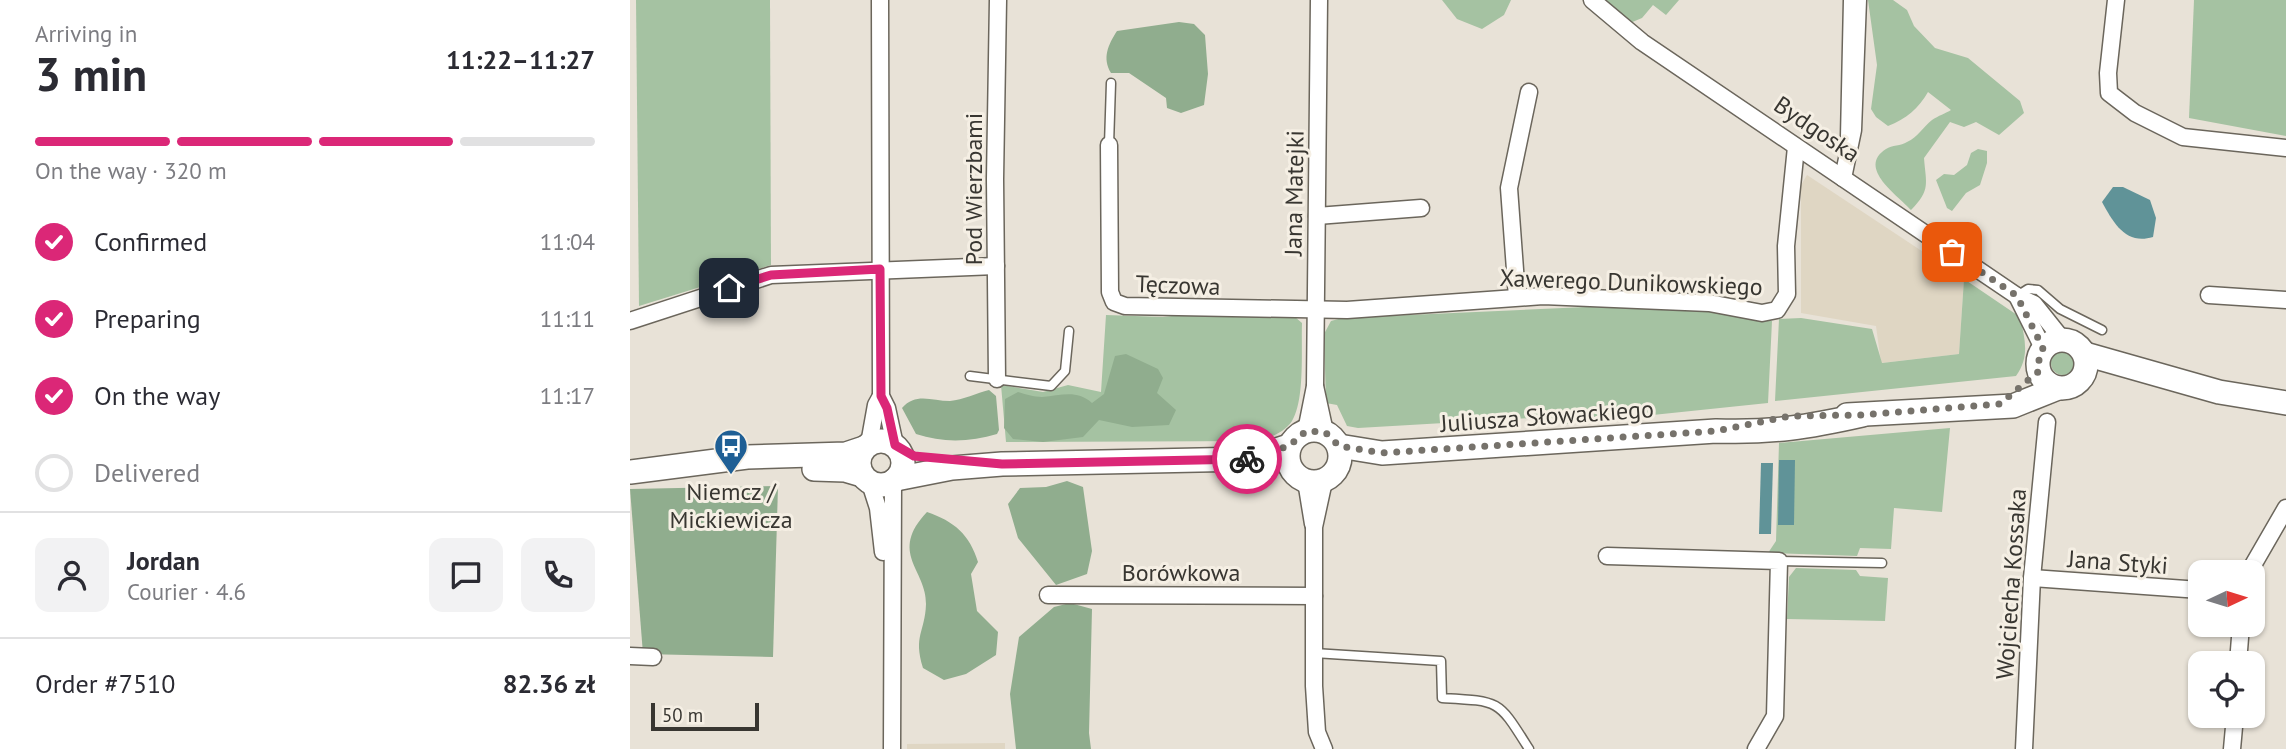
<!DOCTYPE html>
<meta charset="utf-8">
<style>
body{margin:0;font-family:"PT Sans",sans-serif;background:#f2f2f3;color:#2b2b33;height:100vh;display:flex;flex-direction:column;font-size:26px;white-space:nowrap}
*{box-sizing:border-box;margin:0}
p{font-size:23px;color:#7c7c81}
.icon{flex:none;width:38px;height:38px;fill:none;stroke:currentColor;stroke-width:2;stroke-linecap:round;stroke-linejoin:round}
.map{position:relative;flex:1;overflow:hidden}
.drawer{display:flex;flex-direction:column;background:#fff;width:630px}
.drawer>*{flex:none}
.needle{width:46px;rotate:86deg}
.controls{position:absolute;left:1558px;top:560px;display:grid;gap:14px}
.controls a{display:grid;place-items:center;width:77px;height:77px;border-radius:14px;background:#fff;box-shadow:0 2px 5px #0004;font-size:35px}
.scale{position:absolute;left:21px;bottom:18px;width:108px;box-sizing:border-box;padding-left:7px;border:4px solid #383631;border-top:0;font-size:19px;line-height:24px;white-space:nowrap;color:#383631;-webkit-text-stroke:5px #f5efe4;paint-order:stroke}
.pin{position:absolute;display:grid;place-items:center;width:60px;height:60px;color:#fff;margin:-30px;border-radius:14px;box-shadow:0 4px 10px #0006}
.courier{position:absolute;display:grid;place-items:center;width:70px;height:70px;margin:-35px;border:5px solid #db2777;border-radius:50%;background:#fff;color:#222;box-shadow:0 2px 9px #0007}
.summary em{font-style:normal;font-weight:600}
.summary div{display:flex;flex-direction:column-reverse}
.summary{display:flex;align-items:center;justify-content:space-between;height:119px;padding:0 35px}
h1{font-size:46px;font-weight:600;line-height:52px}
.bar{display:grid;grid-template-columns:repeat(4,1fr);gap:10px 7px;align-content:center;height:84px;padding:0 35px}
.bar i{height:9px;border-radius:5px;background:#e1e1e2}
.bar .selected{background:#db2777}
.bar p{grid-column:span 4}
.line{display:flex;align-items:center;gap:18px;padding:0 35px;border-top:2px solid #e1e1e2}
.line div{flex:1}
.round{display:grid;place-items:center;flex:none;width:74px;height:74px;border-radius:14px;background:#f2f2f3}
ol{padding:0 35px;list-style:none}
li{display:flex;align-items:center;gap:21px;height:77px}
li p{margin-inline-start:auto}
li .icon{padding:7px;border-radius:50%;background:#db2777;color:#fff;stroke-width:4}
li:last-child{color:#7c7c81}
li i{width:38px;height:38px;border:4px solid #e1e1e2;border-radius:50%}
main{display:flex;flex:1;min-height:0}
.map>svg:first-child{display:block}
</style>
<main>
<section class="drawer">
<div class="summary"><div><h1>3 min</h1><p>Arriving in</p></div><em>11:22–11:27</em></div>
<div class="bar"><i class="selected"></i><i class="selected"></i><i class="selected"></i><i></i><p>On the way · 320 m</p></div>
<ol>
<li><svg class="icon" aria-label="check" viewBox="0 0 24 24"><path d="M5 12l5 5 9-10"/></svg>Confirmed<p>11:04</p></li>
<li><svg class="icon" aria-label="check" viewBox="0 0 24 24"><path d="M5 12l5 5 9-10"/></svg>Preparing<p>11:11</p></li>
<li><svg class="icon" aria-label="check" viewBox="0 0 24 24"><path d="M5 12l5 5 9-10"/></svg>On the way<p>11:17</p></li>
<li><i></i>Delivered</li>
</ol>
<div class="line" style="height:126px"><a class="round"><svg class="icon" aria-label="person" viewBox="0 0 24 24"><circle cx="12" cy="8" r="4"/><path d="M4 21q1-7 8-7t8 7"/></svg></a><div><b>Jordan</b><p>Courier · 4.6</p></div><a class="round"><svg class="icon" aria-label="chat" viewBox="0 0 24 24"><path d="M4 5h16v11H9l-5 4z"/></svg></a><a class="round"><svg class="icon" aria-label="phone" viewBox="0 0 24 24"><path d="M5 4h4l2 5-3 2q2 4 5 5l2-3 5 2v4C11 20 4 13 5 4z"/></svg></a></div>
<div class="line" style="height:91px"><div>Order #7510</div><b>82.36 zł</b></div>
</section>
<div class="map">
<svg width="1656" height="749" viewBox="0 0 1656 749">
<rect width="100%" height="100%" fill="#e8e2d7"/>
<g fill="#dfd6c3">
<polygon points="1177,175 1334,279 1329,354 1251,363 1246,326 1171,313 1171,185"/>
<polygon points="375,743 375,749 277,749 277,744"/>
</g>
<g fill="#a5c2a2">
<polygon points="6,0 140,0 141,265 9,306"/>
<polygon points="812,0 881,0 874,15 852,29 827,19"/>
<polygon points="975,0 1049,0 1036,15 1023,5 1012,18 1000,23"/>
<path d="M1238,0H1263L1277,10L1284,26L1305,48L1338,58L1390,101L1394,113L1369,135L1346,122L1334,127L1320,122L1294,158C1296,184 1301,190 1281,210C1269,196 1226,168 1256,149C1262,145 1271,146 1277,142C1288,137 1293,127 1302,120C1308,116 1316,113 1321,110L1298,92C1289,108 1276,119 1258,126L1246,117L1241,109L1247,65Z"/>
<polygon points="1564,0 1656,0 1656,136 1559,118"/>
<polygon points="1348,149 1357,151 1357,163 1350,185 1336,193 1322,211 1317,208 1306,180 1314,174 1324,175 1337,165 1341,153"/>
<path d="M1334,279L1390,317C1395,339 1400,357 1386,376L1145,401L1149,319L1171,318L1242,329L1252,363L1329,354Z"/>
<polygon points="978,306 1078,308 1142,321 1138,403 936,424 919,417 728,428 717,426 707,405 696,403 694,334 701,321 712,318"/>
<path d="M568,313L665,317L672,323C671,349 675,400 662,421C655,432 641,437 630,441L376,442L371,385L413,392L438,385L471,392L476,315L533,317Z"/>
<circle cx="1433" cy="363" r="12"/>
<polygon points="1320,428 1312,512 1264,508 1261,549 1230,548 1227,556 1138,553 1146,541 1149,443"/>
<polygon points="1166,568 1226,570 1230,576 1258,578 1255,621 1157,619 1159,577"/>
</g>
<g fill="#90ad8e">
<path d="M549,22L564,24L575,35L578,74L574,105L551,113L537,108L536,98L499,73H481C472,58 478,45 487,31Z"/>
<path d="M496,354L528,369L533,378L527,393L546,410L539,425L502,427L469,420L453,437L413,442L383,439L374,428L375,399L388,392C395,394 404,397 412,397C431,396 446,389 462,403L474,394L485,356Z"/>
<path d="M359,390L366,396L369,430L367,434C340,442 313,443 286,434L272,408C286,392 302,401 320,401C333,400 347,393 359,390Z"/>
<polygon points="437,481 453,487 462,551 457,574 426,585 388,538 378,504 390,488 416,487"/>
<polygon points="148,486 143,657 13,654 0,489"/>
<path d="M297,512C324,521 340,535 348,562L341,574L347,611L368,632L366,655L336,674L314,680L293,668C283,635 295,633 296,604C297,570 258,553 297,512Z"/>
<polygon points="440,603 462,609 459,733 461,749 386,749 380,694 389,637 424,607"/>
</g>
<g fill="#609398">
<path d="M1483,187H1493L1520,200L1526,218L1523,237C1496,245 1484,224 1472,202Z"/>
<polygon points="1149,460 1165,460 1164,525 1148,525"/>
<polygon points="1131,463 1143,463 1141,534 1129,534"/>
</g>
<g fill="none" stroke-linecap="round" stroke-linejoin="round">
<g stroke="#6b665c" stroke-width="11">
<g id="lane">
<polyline points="1215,137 1218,0"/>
<polyline points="479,145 481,83"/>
<polyline points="1387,296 1398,289 1408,290 1430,309 1472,330"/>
<polyline points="340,376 421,386 435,371 439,331"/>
<polyline points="1149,561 1252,563"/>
<path d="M684,653L811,661L812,698C871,701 868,700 899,749"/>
</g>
</g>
<g stroke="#6b665c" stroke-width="19">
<g id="street">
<polyline points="250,0 251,396 257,408 265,445"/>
<polyline points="962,0 1012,42 1387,296 1404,304 1432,339"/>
<polyline points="1486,0 1478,73 1479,93 1505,113 1553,137 1656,148"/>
<polyline points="479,145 480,292 484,302 495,306 717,310 913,296 1079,303 1132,313 1147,310 1157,294 1156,246 1166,147"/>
<polyline points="1213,178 1223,130 1228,0"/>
<polyline points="687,216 791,208"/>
<polyline points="1579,295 1656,300"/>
<polyline points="1387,296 1413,348"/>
<polyline points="887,297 879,188 899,92"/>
<polyline points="0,321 141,275 366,266"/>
<polyline points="367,379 365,179 368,0"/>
<polyline points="685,386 695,432"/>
<polyline points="676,431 685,386 689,0"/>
<polyline points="239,444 246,405 251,396"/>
<polyline points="676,481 683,524"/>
<polyline points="240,483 248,508 253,552"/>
<polyline points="977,556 1149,561 1145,716 1126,749"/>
<polyline points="1619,572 1656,508"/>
<polyline points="1402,578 1570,590"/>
<polyline points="418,595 684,596"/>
<polyline points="0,656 23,657"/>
<polyline points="1608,663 1611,625"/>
<polyline points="262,749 263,482"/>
<polyline points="694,749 687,732 684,686 684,527 694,481"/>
<polyline points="1394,749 1402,578 1417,422"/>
<polyline points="1602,749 1605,716"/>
</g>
</g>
<g stroke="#6b665c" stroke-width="26">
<g id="secondary">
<circle cx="1432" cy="364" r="24"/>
<polyline points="1455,354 1589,392 1656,403"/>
<polyline points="1217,415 1383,406 1428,388"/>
<circle cx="684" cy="456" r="26"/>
<circle cx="251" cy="463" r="22"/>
<path d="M709,446L752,453L1086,431C1141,433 1179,427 1232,415"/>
<polyline points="184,469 215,470 232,475"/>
<polyline points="0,472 117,457 216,454 234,448"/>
<polyline points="266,479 322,468 372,464 618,459 659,446"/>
</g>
</g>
<use href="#lane" stroke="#fff" stroke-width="8"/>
<use href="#street" stroke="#fff" stroke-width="16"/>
<use href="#secondary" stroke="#fff" stroke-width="23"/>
</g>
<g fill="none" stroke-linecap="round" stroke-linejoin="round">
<polyline stroke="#76726b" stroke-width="7" stroke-dasharray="0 12.6" points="617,459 659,446 676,431 695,432 709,446 752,453 1086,431 1160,416 1232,415 1370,404 1409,371 1409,356 1413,348 1387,296 1322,252"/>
<polyline stroke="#db2777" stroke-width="9" points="99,288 141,275 250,269 251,396 257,408 265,445 284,456 372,464 617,459"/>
</g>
<defs>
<g id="bus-pin" transform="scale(1.75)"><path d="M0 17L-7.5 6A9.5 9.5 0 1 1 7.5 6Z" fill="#1f5f95" stroke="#f5efe4"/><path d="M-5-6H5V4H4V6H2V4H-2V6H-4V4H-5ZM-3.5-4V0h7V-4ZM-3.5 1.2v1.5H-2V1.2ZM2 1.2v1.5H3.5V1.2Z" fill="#fff"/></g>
</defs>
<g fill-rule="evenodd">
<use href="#bus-pin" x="101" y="446"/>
</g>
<g text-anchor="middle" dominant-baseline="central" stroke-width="6" stroke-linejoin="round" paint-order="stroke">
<g font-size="24" fill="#383631" stroke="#f5efe4">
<text transform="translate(1187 129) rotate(34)">Bydgoska</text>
<text transform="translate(343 189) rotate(-90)">Pod Wierzbami</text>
<text transform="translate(664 193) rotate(-89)">Jana Matejki</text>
<text transform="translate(1001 282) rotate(2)">Xawerego Dunikowskiego</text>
<text transform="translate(548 285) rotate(2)">Tęczowa</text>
<text transform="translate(917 416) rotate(-4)">Juliusza Słowackiego</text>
<text transform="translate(1488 562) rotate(4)">Jana Styki</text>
<text x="551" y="572">Borówkowa</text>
<text transform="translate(1381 584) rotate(-86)">Wojciecha Kossaka</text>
</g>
<g font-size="24" fill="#383631" stroke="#f5efe4">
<text x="101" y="491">Niemcz /<tspan x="101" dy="28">Mickiewicza</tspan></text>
</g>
</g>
</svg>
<div class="controls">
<a><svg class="needle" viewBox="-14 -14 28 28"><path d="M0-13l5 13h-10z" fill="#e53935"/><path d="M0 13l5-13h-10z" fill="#7c7c81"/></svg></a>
<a><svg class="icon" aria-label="locate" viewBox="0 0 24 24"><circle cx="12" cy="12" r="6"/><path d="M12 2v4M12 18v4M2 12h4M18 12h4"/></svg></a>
</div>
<div class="scale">50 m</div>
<div class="pin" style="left:1322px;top:252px;background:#ea580c"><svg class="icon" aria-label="bag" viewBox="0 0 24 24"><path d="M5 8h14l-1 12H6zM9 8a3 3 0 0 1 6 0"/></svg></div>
<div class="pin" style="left:99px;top:288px;background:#1f2937"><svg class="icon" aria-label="home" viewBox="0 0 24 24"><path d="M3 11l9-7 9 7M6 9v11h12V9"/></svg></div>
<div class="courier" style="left:617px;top:459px"><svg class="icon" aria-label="bike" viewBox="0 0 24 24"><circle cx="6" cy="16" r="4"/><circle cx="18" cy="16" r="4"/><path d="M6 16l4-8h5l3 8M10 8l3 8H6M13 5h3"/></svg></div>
</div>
</main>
